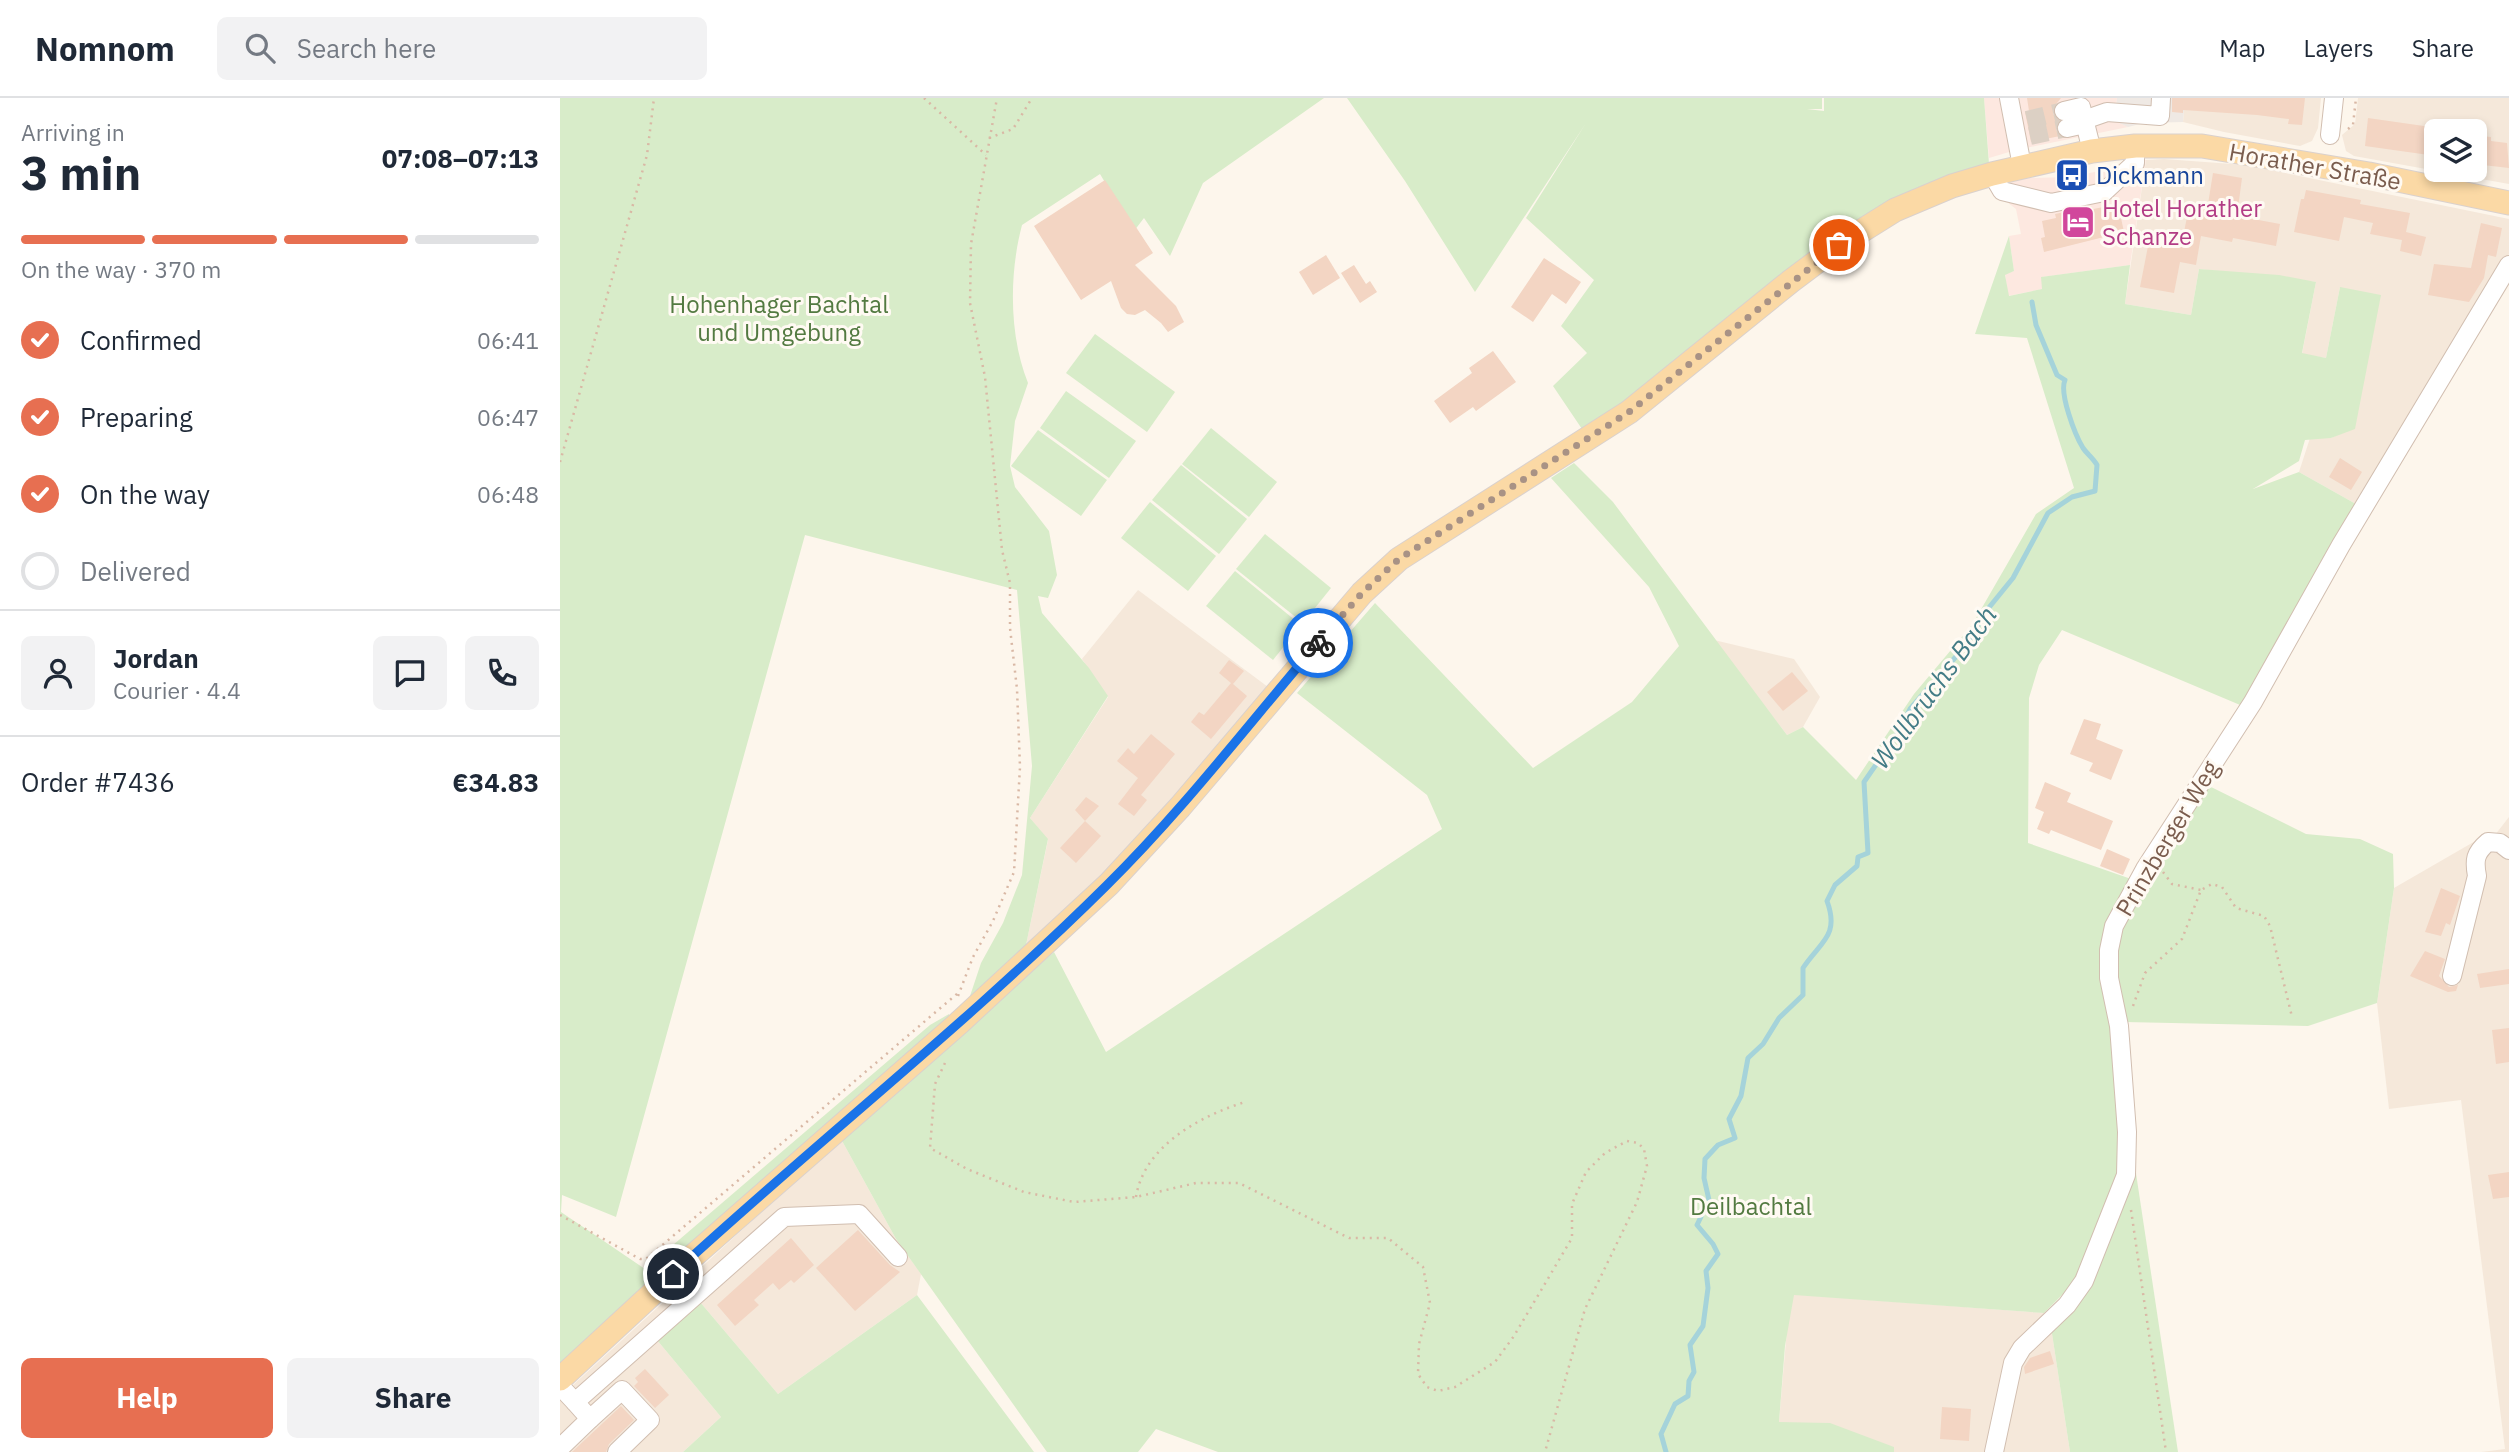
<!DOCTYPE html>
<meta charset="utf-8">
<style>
body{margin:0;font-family:"IBM Plex Sans",sans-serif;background:#f2f2f3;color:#1f2937;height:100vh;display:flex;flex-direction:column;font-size:26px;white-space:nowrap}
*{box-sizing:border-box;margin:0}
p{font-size:23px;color:#747a83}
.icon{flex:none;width:38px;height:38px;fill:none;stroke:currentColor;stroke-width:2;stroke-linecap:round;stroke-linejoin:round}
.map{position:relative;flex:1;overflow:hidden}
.sheet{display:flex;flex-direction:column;background:#fff;width:560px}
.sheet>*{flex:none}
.fabs{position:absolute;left:1864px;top:21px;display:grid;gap:14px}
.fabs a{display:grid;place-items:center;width:63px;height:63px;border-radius:10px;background:#fff;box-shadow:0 4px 10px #0003;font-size:35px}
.pin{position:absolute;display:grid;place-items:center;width:60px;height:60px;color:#fff;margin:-30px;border:4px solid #fff;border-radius:50%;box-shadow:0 2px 7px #0007}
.courier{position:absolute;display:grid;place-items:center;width:70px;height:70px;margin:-35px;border:5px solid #1a73e8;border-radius:50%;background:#fff;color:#222;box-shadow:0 2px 9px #0007}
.head em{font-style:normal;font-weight:800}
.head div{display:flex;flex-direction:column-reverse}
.head{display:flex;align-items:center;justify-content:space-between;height:119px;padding:0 21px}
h1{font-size:46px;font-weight:800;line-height:52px}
.bar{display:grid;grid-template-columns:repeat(4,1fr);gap:10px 7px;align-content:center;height:84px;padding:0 21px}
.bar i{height:9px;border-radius:5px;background:#e0e1e3}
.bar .selected{background:#e76f51}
.bar p{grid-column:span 4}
.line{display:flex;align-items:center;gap:18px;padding:0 21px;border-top:2px solid #e0e1e3}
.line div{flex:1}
.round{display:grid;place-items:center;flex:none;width:74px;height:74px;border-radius:10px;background:#f2f2f3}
ol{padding:0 21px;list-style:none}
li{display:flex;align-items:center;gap:21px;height:77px}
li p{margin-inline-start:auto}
li .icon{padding:7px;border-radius:50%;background:#e76f51;color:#fff;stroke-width:4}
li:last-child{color:#747a83}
li i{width:38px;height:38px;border:4px solid #e0e1e3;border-radius:50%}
.cta{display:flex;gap:14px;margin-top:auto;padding:14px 21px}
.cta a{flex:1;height:80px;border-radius:10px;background:#e76f51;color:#fff;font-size:28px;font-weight:800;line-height:80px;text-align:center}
.cta a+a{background:#f2f2f3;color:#1f2937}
header{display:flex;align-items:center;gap:42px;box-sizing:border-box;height:98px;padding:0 35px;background:#fff;border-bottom:2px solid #e0e1e3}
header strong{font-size:33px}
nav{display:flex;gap:38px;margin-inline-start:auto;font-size:24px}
.search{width:490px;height:63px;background:#f2f2f3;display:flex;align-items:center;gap:18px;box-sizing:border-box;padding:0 24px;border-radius:10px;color:#747a83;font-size:26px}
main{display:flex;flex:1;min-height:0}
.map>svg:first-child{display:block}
</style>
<header>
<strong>Nomnom</strong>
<div class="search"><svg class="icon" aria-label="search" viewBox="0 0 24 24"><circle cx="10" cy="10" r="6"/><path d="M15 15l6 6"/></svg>Search here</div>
<nav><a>Map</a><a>Layers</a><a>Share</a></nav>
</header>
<main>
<section class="sheet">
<div class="head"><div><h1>3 min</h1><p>Arriving in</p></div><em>07:08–07:13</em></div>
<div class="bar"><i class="selected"></i><i class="selected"></i><i class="selected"></i><i></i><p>On the way · 370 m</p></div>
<ol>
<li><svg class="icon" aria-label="check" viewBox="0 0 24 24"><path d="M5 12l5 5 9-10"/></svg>Confirmed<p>06:41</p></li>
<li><svg class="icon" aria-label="check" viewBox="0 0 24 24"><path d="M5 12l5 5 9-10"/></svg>Preparing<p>06:47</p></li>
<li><svg class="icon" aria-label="check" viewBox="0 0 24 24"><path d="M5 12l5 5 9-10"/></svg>On the way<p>06:48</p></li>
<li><i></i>Delivered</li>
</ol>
<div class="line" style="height:126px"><a class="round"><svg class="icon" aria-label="person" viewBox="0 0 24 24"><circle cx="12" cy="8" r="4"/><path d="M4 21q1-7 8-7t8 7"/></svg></a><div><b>Jordan</b><p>Courier · 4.4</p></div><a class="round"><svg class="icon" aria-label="chat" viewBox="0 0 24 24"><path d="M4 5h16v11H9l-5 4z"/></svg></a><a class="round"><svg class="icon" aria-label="phone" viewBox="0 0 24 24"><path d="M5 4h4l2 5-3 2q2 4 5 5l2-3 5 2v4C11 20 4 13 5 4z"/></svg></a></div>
<div class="line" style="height:91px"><div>Order #7436</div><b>€34.83</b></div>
<div class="cta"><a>Help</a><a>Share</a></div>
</section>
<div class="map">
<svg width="1949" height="1354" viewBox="0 0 1949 1354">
<rect width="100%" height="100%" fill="#fdf6ec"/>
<g fill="#f5e8da" fill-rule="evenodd">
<polygon points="1625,0 1761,0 1758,30 1752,43 1740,48 1664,34 1623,24"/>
<path d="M1798,0H1949V86L1794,58L1786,53L1782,37L1795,26ZM1876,33H1914V72H1876Z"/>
<polygon points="1604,61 1686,67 1949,121 1949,156 1882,261 1856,315 1803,410 1739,374 1750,340 1771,340 1785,333 1780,189 1766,260 1742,256 1756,184 1639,171 1631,217 1565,206 1586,62"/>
<polygon points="578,492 708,589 543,780 466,847 488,742 470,720 548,599 522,561"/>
<polygon points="1154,542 1234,561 1260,599 1243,629 1227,637"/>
<polygon points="1949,719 1949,1354 1921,1354 1945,1351 1901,1002 1829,1011 1817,905 1834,790 1924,738 1935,737"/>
<polygon points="281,1041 336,1141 361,1176 357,1197 218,1296 140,1204 97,1242 161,1319 123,1354 0,1354 0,1299"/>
<polygon points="1230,1196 1484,1215 1491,1229 1510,1354 1334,1354 1333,1349 1219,1324"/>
</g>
<g fill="#fde8e0">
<polygon points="1424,0 1557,0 1555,22 1568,29 1456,52 1429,60"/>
<polygon points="1586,62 1570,167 1482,179 1482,191 1448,198 1445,176 1454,173 1449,138 1461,136 1456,111 1428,89 1470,80 1511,79 1539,73 1565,64"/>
</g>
<polygon fill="#efe9e4" points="1557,0 1625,0 1623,24 1584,25 1568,29 1555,23"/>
<g fill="#d8ecc9">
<path d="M0,0H764L643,85L610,158L584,120L574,133L540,76L462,127C449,176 449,238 468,285L455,323L450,368L455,389L489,433L497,477L488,500L478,498L482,515L529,570L548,598L470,720L488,741L466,847L408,904L421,865L443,825L462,777L472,668L457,492L245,437L56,1119L2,1097L1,1114L85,1171L370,927L389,916V921L0,1269Z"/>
<polygon points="787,0 1262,0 1262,11 1247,11 1264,13 1264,0 1424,0 1429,66 1389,82 1024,334 993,288 1027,255 1001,228 1034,182 966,120 1026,25 915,194 845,83"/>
<polygon points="1449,138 1454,173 1445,177 1449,198 1482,191 1481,179 1570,167 1565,206 1631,217 1639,171 1719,177 1756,184 1742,255 1766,260 1780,189 1821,197 1795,331 1771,340 1745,342 1739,363 1693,391 1739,374 1803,410 1692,612 1502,532 1479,567 1469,600 1468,745 1574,782 1551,827 1561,1072 1516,1183 1484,1215 1234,1197 1225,1248 1219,1324 1270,1325 1334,1349 1334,1354 658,1354 596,1331 578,1354 487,1354 336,1141 281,1041 494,854 546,954 882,731 867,697 737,595 815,505 973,670 1072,604 1119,548 1089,489 991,380 1014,365 1053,404 1227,637 1243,629 1296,682 1354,596 1412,527 1476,416 1514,390 1467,240 1415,236"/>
<polygon points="535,236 615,294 587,334 506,275"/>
<polygon points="506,293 576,343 549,380 480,330"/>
<polygon points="651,330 717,384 689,419 622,366"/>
<polygon points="478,332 547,382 521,418 451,368"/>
<polygon points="621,367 687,421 659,456 592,402"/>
<polygon points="590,404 656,458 628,493 561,440"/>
<polygon points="705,436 771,490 743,525 676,471"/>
<polygon points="675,473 741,527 713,562 646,508"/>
<polygon points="1647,687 1746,736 1800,741 1833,756 1834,790 1817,905 1748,928 1565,924 1554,853 1568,808"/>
<polygon points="1574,1062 1618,1354 1510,1354 1491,1229"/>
<polygon points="357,1197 474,1354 123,1354 161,1319 97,1242 140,1204 218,1296"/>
</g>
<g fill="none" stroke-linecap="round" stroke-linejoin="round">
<path stroke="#a5d3da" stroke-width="5" d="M1106,1354L1101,1336L1115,1306L1128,1298L1129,1283L1134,1274L1130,1247L1143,1228L1148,1190L1146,1173L1158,1156L1153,1146L1137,1127L1149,1102L1144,1080L1145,1061L1158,1047L1175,1040L1169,1021L1181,998L1188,960L1203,946L1219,920L1243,897V870C1260,844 1280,838 1267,803L1275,787L1297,768L1298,759L1308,755L1304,684L1338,635L1350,611L1407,546L1427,512L1453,480L1488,415L1512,399L1535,393L1537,367C1533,360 1527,356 1523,350C1515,337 1499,295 1505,282L1497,277L1476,227L1472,204"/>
</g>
<g fill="#f3d5c3">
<polygon points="1467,0 1501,0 1493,10 1493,16 1499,23 1496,32 1500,38 1471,44 1465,14 1469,13"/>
<polygon points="1612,0 1745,0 1742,27 1728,26 1729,21 1697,17 1623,12 1623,15 1612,14"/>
<polygon points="1808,20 1871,29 1870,32 1876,32 1876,58 1805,48"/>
<polygon points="1914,37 1931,39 1931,43 1947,45 1949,70 1914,66"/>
<polygon points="1653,75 1682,80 1677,118 1720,126 1716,148 1673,140 1672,144 1641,138 1636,167 1620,164 1614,195 1580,189 1590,138 1622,144 1629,109 1647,112"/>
<polygon points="545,82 593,155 575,167 616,208 624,224 608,234 601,225 585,212 575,217 567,216 561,210 551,183 521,202 474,128"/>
<polygon points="1746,92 1801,102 1800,106 1850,115 1846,134 1866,139 1861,158 1840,153 1842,142 1810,136 1813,125 1784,119 1779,143 1734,134 1741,101 1744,101"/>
<polygon points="1553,107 1556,121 1561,120 1564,134 1484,154 1481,140 1485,139 1482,123 1496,120 1495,116 1518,111 1519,114"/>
<polygon points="1921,125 1942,130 1936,159 1928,157 1924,180 1909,204 1868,197 1874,166 1911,170"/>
<polygon points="766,157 780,180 753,197 739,174"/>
<polygon points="984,160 1021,184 1006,206 992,196 973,224 951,209"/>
<polygon points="794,167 806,186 810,183 817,194 800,205 781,175"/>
<polygon points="933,253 956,284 916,313 913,309 890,325 874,303 912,275 909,270"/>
<polygon points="1780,360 1802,374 1791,392 1769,379"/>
<polygon points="669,562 684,573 673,586 687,598 651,641 631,624 639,614 644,617 671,585 659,575"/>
<polygon points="1232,574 1248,593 1223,613 1207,594"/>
<polygon points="1524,621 1541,626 1536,641 1563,652 1551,682 1529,673 1533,665 1510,656"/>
<polygon points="591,636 615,656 581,697 587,702 574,718 558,706 578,680 557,663 568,650 574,656"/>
<polygon points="1485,684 1511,695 1507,704 1553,723 1541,752 1491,732 1489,736 1477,731 1484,714 1475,710"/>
<polygon points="526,699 539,708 525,723 515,712"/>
<polygon points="525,723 541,738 516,765 500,750"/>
<polygon points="1547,751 1570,761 1563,777 1540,768"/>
<polygon points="1881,790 1900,798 1890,827 1886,825 1881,838 1865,834"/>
<polygon points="1865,853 1885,861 1879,878 1889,889 1898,887 1896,893 1888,894 1850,878"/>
<polygon points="1949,871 1949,886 1920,890 1917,876"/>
<polygon points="1949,930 1949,964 1936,966 1932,932"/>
<polygon points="1949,1074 1949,1099 1933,1101 1928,1077"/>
<polygon points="298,1132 330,1167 340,1174 295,1213 256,1170"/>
<polygon points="231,1140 254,1167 234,1185 231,1182 219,1192 213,1185 194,1202 199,1207 175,1228 157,1207"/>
<polygon points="1490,1253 1494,1266 1465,1276 1464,1269 1470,1260"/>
<polygon points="85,1271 109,1297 95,1310 74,1288 78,1284 75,1280"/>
<polygon points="61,1308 74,1322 49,1346 46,1354 12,1354"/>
<polygon points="1382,1309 1411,1311 1409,1343 1380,1341"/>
</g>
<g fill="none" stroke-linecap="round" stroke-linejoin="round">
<g stroke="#dcd0c4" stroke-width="18" stroke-dasharray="18 9" stroke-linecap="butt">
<polyline points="1467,22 1504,13"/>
<polyline points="1470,38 1507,30"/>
</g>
<g stroke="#d1beb0" stroke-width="20">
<g id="minor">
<polyline points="1449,0 1462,68"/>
<polyline points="1504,13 1521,9 1532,53"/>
<polyline points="1524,22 1547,14 1600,18 1601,0"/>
<polyline points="1507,30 1525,26"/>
<polyline points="1770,37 1774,0"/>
<polyline points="1432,76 1442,93 1491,105 1544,94 1575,65 1575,48"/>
<path d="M1892,878L1917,778C1914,762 1915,755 1928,744L1940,745L1949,752"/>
<polyline points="0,1288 15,1304 224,1119 299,1116 338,1159"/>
<polyline points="15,1304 30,1321 62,1292 90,1322 57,1354"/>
<polyline points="0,1350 30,1321"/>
<polyline points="1434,1354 1453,1265 1462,1250 1507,1207 1524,1183 1566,1077 1567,1034 1559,928 1549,880 1549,852 1554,828 1585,771 1693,604 1781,447 1949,167"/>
</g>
</g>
<g stroke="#dad1cd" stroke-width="25">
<polyline id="major" points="0,1281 132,1159 400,924 549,786 620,709 802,495 839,461 1069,314 1231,183 1279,147 1335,112 1392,88 1432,76 1532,53 1575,48 1642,48 1809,76 1949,105"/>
</g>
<g stroke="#d9b8a5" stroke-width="2.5" stroke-dasharray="2 5" stroke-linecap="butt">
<polyline points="364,0 426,57"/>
<polyline points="1788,31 1793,27 1796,0"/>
<polyline points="429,40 453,31 472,0"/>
<polyline points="0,364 87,57 94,0"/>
<polyline points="1603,774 1612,786 1641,792"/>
<polyline points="398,898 413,859 433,823 454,774 460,669 457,591 450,530 450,485 442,452 425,279 410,205 411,146 437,0"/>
<polyline points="1573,908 1585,875 1622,841 1641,792 1652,786 1662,789 1676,810 1704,818 1710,828 1732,919"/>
<polyline points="385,965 375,986 370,1050 407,1071 464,1094 514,1104 576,1099 636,1085 679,1085 789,1140 828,1140 863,1169 870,1205 859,1246 858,1276 867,1289 878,1293 895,1289 935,1264 954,1238 1012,1140 1012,1106 1026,1074 1045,1055 1067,1043 1078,1045 1084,1051 1087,1068 1077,1104 1025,1211 985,1354"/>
<path d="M576,1099C584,1048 640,1018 685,1004"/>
<polyline points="1571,1112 1606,1354"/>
<polyline points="0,1117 80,1161 86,1161 398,895"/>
</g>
<use href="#minor" stroke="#fff" stroke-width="18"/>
<use href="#major" stroke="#fbd9a5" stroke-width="23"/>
</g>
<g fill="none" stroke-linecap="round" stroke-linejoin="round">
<polyline stroke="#a89285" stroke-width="7" stroke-dasharray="0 12.6" points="758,545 802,495 839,461 1069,314 1279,147"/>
<path stroke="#1a73e8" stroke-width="9" d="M113,1176C255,1045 408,925 546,788C622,713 688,627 758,545"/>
</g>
<defs>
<g id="bus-square" transform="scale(1.75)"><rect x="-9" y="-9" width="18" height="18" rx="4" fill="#1a4fb4" stroke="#fffaf3"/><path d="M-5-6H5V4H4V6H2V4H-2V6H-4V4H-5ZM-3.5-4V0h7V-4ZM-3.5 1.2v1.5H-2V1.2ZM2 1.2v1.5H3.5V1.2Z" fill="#fff"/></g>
<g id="hotel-square" transform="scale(1.75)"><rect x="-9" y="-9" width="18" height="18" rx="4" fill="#d1479c" stroke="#fffaf3"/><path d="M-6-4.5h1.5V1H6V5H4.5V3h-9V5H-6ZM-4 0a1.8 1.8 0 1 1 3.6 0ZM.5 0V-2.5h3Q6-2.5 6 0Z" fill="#fff"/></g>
</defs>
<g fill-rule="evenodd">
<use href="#bus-square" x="1512" y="77"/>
<use href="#hotel-square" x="1518" y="124"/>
</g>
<g text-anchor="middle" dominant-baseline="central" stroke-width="6" stroke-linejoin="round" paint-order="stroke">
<g font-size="24" fill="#7a5c4d" stroke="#fffaf3">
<text transform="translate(1755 68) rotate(10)">Horather Straße</text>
<text transform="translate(1607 740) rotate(-59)">Prinzberger Weg</text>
</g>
<g font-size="24" fill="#164399" stroke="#fffaf3" text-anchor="start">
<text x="1536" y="77">Dickmann</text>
</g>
<g font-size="24" fill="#b23c85" stroke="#fffaf3" text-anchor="start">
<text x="1542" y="110">Hotel Horather<tspan x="1542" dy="28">Schanze</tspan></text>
</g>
<g font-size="24" fill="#537a41" stroke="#fffaf3">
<text x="219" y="206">Hohenhager Bachtal<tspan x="219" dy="28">und Umgebung</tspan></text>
<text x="1191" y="1108">Deilbachtal</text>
</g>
<g font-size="26" font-style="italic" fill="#437c86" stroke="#fffaf3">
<text transform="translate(1373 589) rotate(-54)">Wollbruchs Bach</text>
</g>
</g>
</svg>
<div class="fabs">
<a><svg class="icon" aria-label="layers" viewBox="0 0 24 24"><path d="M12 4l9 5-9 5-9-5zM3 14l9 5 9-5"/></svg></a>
</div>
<div class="pin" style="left:1279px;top:147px;background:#ea580c"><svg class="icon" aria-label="bag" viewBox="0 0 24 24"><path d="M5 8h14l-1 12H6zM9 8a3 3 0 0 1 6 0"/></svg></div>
<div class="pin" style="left:113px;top:1176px;background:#1f2937"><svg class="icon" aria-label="home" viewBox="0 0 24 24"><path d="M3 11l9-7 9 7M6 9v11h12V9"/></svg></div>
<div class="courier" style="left:758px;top:545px"><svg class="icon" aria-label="bike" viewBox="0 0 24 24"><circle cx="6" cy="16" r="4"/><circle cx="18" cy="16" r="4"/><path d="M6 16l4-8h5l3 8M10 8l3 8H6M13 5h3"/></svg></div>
</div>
</main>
